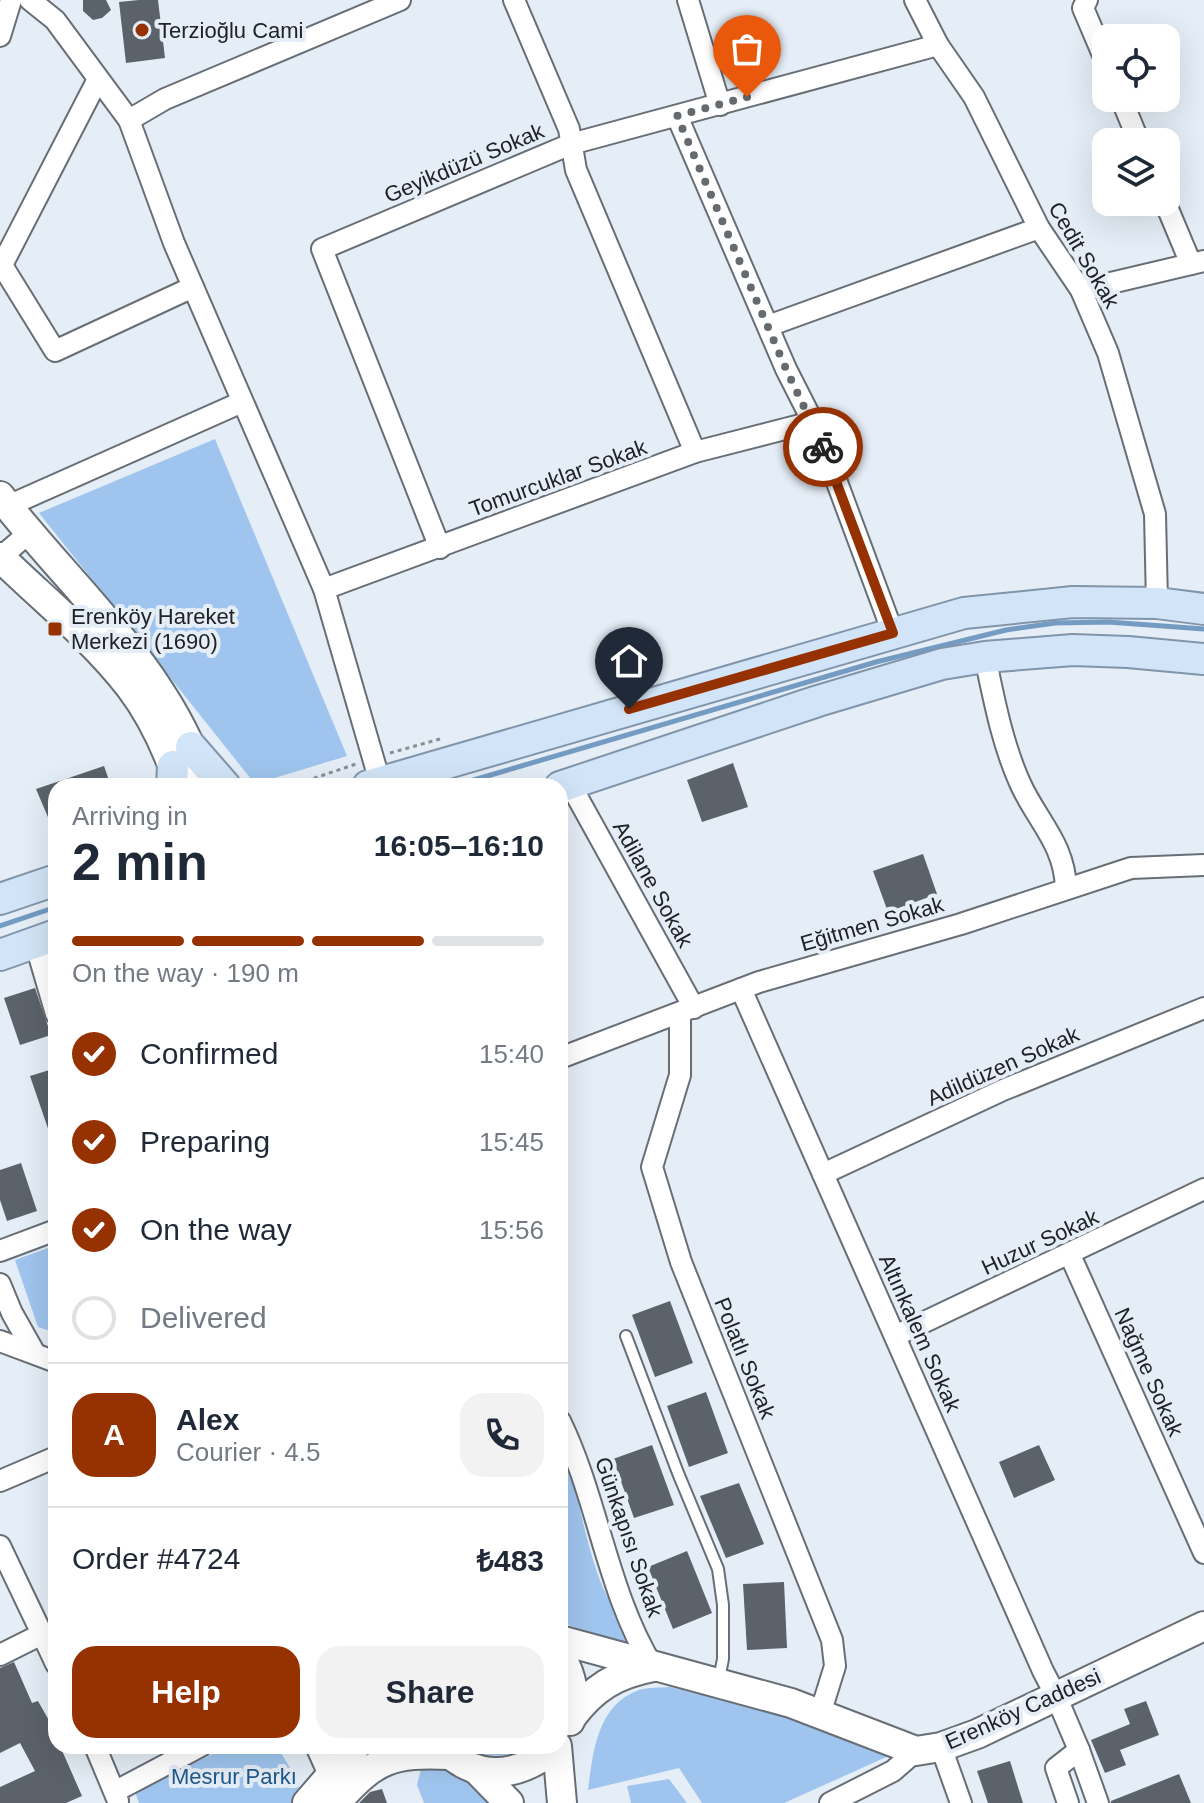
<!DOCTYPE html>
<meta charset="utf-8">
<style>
body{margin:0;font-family:Arial,sans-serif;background:#f2f2f3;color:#1f2937;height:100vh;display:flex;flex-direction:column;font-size:30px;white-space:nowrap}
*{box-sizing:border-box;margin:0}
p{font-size:26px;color:#747a83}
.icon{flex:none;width:44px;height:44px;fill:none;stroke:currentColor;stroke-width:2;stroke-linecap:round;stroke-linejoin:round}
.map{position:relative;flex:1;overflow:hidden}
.drawer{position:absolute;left:48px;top:778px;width:520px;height:976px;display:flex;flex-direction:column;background:#fff;border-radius:24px;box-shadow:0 8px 32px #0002}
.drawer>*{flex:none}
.tools{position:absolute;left:1092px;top:24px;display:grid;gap:16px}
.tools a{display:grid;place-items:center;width:88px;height:88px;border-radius:16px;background:#fff;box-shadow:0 8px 32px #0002;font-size:40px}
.pin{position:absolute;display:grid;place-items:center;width:68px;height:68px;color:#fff;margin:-82px -34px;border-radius:50% 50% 50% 0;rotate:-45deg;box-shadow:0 0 8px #0007}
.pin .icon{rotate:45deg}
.courier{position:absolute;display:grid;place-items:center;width:80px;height:80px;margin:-40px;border:6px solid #963101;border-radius:50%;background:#fff;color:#222;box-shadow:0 2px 10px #0007}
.overview em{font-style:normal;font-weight:600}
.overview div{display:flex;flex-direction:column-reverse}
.overview{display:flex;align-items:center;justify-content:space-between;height:136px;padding:0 24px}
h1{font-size:52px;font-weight:600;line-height:60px}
.bar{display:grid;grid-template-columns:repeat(4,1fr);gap:12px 8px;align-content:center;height:96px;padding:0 24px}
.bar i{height:10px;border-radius:6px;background:#e0e1e3}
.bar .on{background:#963101}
.bar p{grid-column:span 4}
.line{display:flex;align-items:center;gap:20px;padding:0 24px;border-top:2px solid #e0e1e3}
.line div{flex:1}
.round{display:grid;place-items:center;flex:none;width:84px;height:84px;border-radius:24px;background:#f2f2f3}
ol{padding:0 24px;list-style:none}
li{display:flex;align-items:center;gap:24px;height:88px}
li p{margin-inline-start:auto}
li .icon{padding:8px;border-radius:50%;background:#963101;color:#fff;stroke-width:4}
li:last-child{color:#747a83}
li i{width:44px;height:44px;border:4px solid #e0e1e3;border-radius:50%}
.cta{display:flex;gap:16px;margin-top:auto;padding:16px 24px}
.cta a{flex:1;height:92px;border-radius:24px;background:#963101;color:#fff;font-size:32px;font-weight:600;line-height:92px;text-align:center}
.cta a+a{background:#f2f2f3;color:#1f2937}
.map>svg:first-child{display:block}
</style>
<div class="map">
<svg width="1204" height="1803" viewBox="0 0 1204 1803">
<rect width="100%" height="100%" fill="#e5edf6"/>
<g fill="#9fc5ee">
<polygon points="215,439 347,756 255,784 39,513"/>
<polygon points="56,1245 56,1333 38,1327 15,1260"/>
<path d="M569,1469C580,1503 585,1538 597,1572C604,1595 620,1618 630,1640L625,1643L571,1626L560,1619V1472Z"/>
<path d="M670,1687L778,1713L893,1754L784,1803H702L679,1768L588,1790C593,1752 597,1705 639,1690C648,1687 660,1688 670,1687Z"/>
<polygon points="229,1746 277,1746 299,1783 295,1803 139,1803 135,1792"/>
<path d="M468,1746H535C512,1756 489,1761 468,1746Z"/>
<polygon points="445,1768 468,1781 491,1803 424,1803 417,1785 421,1769"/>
<polygon points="669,1779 687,1803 631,1803 627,1786"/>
</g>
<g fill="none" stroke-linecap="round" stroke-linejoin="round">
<g stroke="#749bc2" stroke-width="5">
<polyline points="453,786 876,662 1006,630 1055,623 1108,622 1204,629"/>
<polyline points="0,926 56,907"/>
</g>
</g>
<g fill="#5b626a">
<polygon points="83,0 106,0 111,10 102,18 93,20 83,11"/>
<polygon points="139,0 158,0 165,58 126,63 119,2"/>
<polygon points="733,763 748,807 702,822 687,780"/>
<polygon points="104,766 111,786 56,786 56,836 36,789"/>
<polygon points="923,854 937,894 888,912 873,871"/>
<polygon points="35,988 51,1035 20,1045 4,998"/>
<polygon points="56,1068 56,1146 54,1146 30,1076"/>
<polygon points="21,1163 37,1211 7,1221 0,1200 0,1170"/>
<polygon points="670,1301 693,1363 655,1377 632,1315"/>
<polygon points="706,1392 728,1453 689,1467 667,1406"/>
<polygon points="652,1445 674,1505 634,1518 613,1459"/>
<polygon points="1039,1445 1055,1480 1014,1498 999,1462"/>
<polygon points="739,1483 764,1544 726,1558 700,1496"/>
<polygon points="687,1551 712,1613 673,1629 648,1567"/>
<polygon points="784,1582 787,1648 747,1650 743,1584"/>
<polygon points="14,1662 32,1703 38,1701 51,1724 56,1737 56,1746 60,1746 82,1796 66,1803 0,1803 0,1787 35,1771 20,1743 0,1753 0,1668"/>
<polygon points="1146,1701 1159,1735 1120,1750 1126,1765 1105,1773 1091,1740 1130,1724 1124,1709"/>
<polygon points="1010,1761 1023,1803 988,1803 977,1771"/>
<polygon points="1179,1774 1191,1803 1111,1803 1111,1801"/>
<polygon points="382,1789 387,1803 359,1803 370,1792"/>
</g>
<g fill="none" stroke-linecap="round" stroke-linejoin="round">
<g stroke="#676e76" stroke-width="14">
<polyline id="lane" points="626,1336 678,1473 718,1569 723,1605 723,1659 719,1679"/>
</g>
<g stroke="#676e76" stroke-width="24">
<g id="street">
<polyline points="30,0 55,20 129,120 174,243 324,589 380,782"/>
<polyline points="514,0 569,129 576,170 695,452"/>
<polyline points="688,0 720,105"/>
<polyline points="915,0 938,45 974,97 1039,228 1081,290 1108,353 1155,514 1157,603"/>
<polyline points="1087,0 1083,8 1106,62"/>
<polyline points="0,36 11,0"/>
<polyline points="1121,98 1139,142"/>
<polyline points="677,116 786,369 819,434 893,633"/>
<polyline points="129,120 165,99 400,0"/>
<polyline points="1165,202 1191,264"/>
<polyline points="0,262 55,351 193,287"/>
<polyline points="2,265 98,79"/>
<polyline points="1081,290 1204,261"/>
<polyline points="768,326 1039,228"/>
<polyline points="8,506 242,402"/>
<polyline points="440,548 322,249 571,144 938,45"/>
<polyline points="1,557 30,532"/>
<polyline points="324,589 695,452 812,422"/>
<path d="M985,657C994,699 1002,743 1020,783C1037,821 1065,844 1066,889"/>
<polyline points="570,784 694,1008"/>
<polyline points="35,942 56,1014"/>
<polyline points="741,989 1043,1671 1056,1696 1079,1750 1098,1803"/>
<polyline points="680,1013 680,1075 652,1167 681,1262 832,1640 835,1666 820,1714"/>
<polyline points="560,1058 759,982 961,924 1131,868 1204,865"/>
<polyline points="823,1174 1003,1090 1204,1008"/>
<polyline points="0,1251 56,1230"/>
<polyline points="1070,1255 1204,1553"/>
<polyline points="0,1284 12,1313 34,1352"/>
<polyline points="895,1336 1204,1189"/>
<polyline points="0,1341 56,1362"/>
<path d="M560,1421C598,1499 607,1592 653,1667"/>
<polyline points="0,1481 56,1457"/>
<polyline points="0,1546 42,1634 0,1655"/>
<polyline points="42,1634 56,1664"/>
<polyline points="95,1746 118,1801"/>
<polyline points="316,1746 330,1777"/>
<polyline points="941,1747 961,1803"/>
<polyline points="116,1791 201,1746"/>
<polyline points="830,1803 893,1771 916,1751"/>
<polyline points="1068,1803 1056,1768 1079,1750"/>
</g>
</g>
<g stroke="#676e76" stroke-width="32">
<g id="secondary">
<path d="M0,496C67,583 161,663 199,768"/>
<path d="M0,557C43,599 93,639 130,687C153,717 168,751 180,786"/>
<polyline points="560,1640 791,1703 916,1751 941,1747 977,1734 1204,1626"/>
<path d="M560,1654C572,1676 577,1696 570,1721"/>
<path d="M571,1718C593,1688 616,1674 653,1667"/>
<path d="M441,1746C476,1783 520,1778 556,1746"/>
<polyline points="557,1746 562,1803"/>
<polyline points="476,1769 509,1803"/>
<polyline points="307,1803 356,1746"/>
<path d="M336,1803C374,1759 392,1752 450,1755"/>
</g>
</g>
<g stroke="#8095aa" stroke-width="34">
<g id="primary">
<polyline points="191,747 225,786"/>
<polyline points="172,786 173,766"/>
<polyline points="368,786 964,613 1073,602 1157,603 1204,609"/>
<polyline points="560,787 818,701 942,664 985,657 1073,650 1128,652 1204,659"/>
<polyline points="0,899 56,880"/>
<polyline points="0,955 56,935"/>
</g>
</g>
<g stroke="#8a8f95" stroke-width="3" stroke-dasharray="4 4" stroke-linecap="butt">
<polyline points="390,753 440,739"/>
<polyline points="291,786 356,764"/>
</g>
<use href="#lane" stroke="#fff" stroke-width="10"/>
<use href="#street" stroke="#fff" stroke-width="20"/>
<use href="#secondary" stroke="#fff" stroke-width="28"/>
<use href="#primary" stroke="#d2e4f7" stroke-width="30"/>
</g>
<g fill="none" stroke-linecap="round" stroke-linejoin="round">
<polyline stroke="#656a6f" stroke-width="8" stroke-dasharray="0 14.4" points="747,97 677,116 786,369 823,447"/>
<polyline stroke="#963101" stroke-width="10" points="629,709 893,633 823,447"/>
</g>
<g fill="#963101" stroke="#e5edf6" stroke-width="3">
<circle cx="142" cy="30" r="8"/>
<rect x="47" y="621" width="16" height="16" rx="4"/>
</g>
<g text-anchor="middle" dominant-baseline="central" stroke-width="8" stroke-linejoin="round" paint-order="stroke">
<g font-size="22" fill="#202326" stroke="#e5edf6" text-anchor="start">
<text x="158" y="30">Terzioğlu Cami</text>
<text x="71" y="616">Erenköy Hareket<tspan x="71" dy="25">Merkezi (1690)</tspan></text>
</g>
<g font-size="22" fill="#202326" stroke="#e5edf6">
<text transform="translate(464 163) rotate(-23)">Geyikdüzü Sokak</text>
<text transform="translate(1084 255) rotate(60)">Cedit Sokak</text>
<text transform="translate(558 478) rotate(-20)">Tomurcuklar Sokak</text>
<text transform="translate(653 884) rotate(61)">Adilane Sokak</text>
<text transform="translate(872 924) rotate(-16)">Eğitmen Sokak</text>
<text transform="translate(1003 1066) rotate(-24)">Adildüzen Sokak</text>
<text transform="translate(1040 1242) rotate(-25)">Huzur Sokak</text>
<text transform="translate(920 1333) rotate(66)">Altınkalem Sokak</text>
<text transform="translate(745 1358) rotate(68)">Polatlı Sokak</text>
<text transform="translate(1149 1372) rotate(66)">Nağme Sokak</text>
<text transform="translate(629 1537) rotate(71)">Günkapısı Sokak</text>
<text transform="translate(1023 1709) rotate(-24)">Erenköy Caddesi</text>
</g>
<g font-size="22" fill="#20588b" stroke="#e5edf6">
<text x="234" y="1776">Mesrur Parkı</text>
</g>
</g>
</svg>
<div class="tools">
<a><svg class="icon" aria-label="locate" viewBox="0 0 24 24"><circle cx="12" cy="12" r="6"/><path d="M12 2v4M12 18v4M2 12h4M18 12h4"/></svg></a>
<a><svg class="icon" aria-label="layers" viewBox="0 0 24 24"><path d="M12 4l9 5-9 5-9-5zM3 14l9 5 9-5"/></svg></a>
</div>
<div class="pin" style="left:747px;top:97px;background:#ea580c"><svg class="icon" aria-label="bag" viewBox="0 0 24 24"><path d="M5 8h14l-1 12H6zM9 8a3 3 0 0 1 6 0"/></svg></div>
<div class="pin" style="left:629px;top:709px;background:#1f2937"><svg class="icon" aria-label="home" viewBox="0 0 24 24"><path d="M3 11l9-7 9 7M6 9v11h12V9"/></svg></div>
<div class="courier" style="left:823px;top:447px"><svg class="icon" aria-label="bike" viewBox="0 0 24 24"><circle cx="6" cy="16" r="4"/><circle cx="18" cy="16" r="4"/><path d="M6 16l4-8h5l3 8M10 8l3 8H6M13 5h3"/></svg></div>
<section class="drawer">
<div class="overview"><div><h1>2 min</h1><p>Arriving in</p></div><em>16:05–16:10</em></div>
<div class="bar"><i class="on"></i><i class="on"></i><i class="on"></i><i></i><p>On the way · 190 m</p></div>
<ol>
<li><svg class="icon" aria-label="check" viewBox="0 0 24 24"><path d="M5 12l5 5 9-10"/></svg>Confirmed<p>15:40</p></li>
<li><svg class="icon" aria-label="check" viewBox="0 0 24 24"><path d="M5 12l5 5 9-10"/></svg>Preparing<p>15:45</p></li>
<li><svg class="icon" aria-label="check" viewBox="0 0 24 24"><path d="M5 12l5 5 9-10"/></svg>On the way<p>15:56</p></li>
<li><i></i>Delivered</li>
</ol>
<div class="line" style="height:144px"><b class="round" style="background:#963101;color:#fff">A</b><div><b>Alex</b><p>Courier · 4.5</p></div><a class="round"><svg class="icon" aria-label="phone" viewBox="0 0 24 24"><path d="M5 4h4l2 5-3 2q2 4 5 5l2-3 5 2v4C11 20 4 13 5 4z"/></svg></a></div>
<div class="line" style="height:104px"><div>Order #4724</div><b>₺483</b></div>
<div class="cta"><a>Help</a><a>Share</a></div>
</section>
</div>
